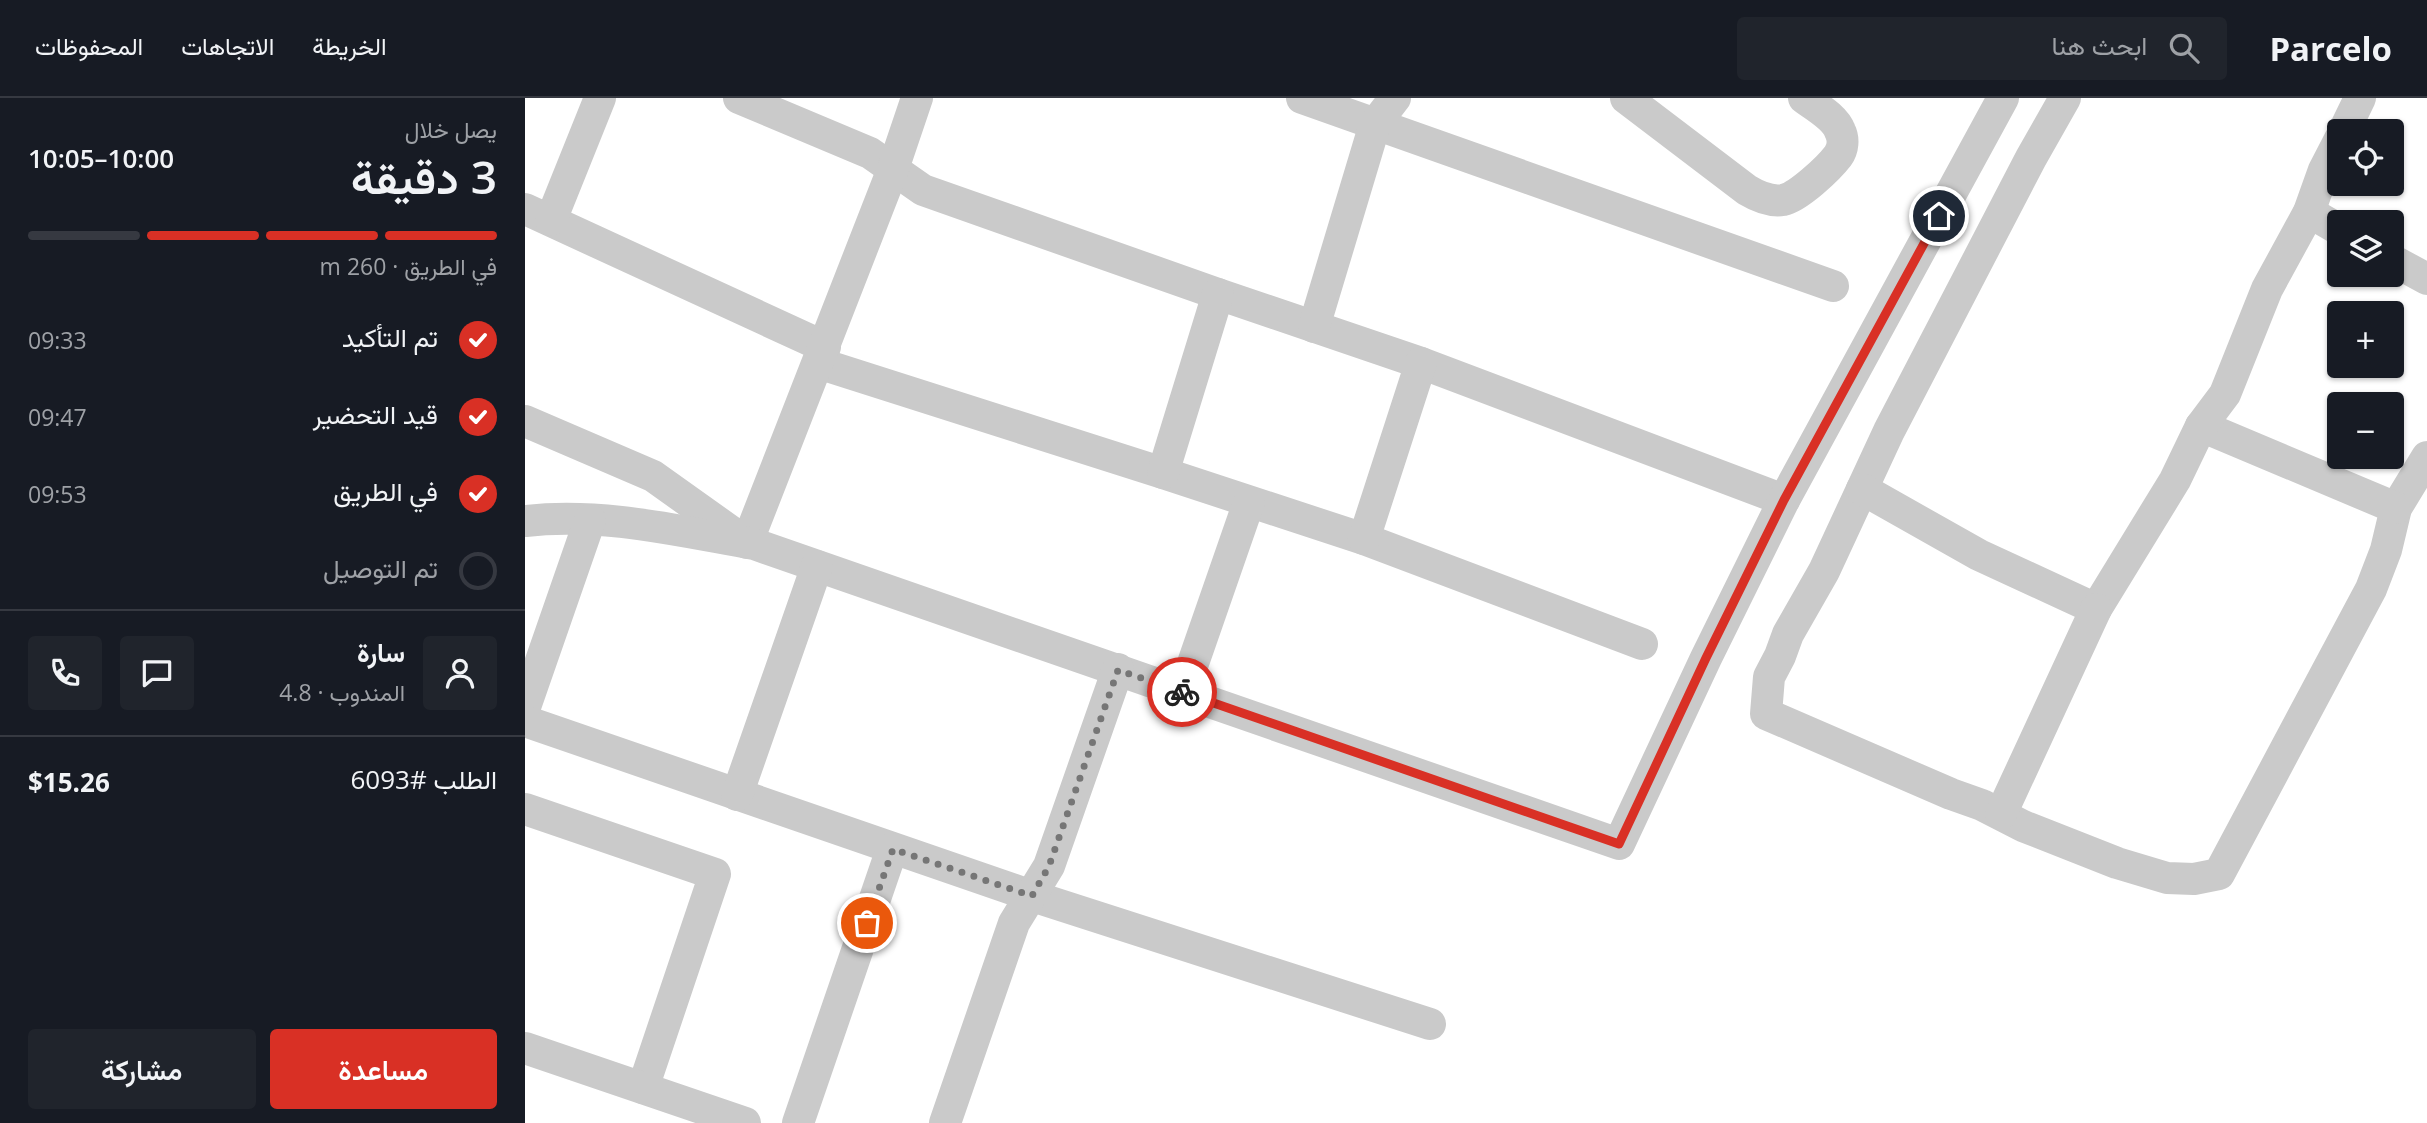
<!DOCTYPE html>
<html lang="ar">
<meta charset="utf-8">
<style>
body{margin:0;font-family:"Open Sans",Vazirmatn,sans-serif;background:#20242c;color:#f1f3f6;direction:rtl;height:100vh;display:flex;flex-direction:column;font-size:26px;white-space:nowrap}
*{box-sizing:border-box;margin:0}
p{font-size:23px;color:#9ea1a6}
.icon{flex:none;width:38px;height:38px;fill:none;stroke:currentColor;stroke-width:2;stroke-linecap:round;stroke-linejoin:round}
.map{position:relative;flex:1;overflow:hidden;direction:ltr}
.panel{display:flex;flex-direction:column;background:#171b24;width:525px}
.panel>*{flex:none}
.buttons{position:absolute;left:1802px;top:21px;display:grid;gap:14px}
.buttons a{display:grid;place-items:center;width:77px;height:77px;border-radius:7px;background:#171b24;box-shadow:0 2px 5px #0004;font-size:35px}
.pin{position:absolute;display:grid;place-items:center;width:60px;height:60px;color:#fff;margin:-30px;border:4px solid #fff;border-radius:50%;box-shadow:0 2px 7px #0007}
.courier{position:absolute;display:grid;place-items:center;width:70px;height:70px;margin:-35px;border:5px solid #d93025;border-radius:50%;background:#fff;color:#222;box-shadow:0 2px 9px #0007}
.overview em{font-style:normal;font-weight:600}
.overview div{display:flex;flex-direction:column-reverse}
.overview{display:flex;align-items:center;justify-content:space-between;height:119px;padding:0 28px}
h1{font-size:46px;font-weight:600;line-height:52px}
.bar{display:grid;grid-template-columns:repeat(4,1fr);gap:10px 7px;align-content:center;height:84px;padding:0 28px}
.bar i{height:9px;border-radius:5px;background:#363941}
.bar .selected{background:#d93025}
.bar p{grid-column:span 4}
.line{display:flex;align-items:center;gap:18px;padding:0 28px;border-top:2px solid #363941}
.line div{flex:1}
.round{display:grid;place-items:center;flex:none;width:74px;height:74px;border-radius:7px;background:#20242c}
ol{padding:0 28px;list-style:none}
li{display:flex;align-items:center;gap:21px;height:77px}
li p{margin-inline-start:auto}
li .icon{padding:7px;border-radius:50%;background:#d93025;color:#fff;stroke-width:4}
li:last-child{color:#9ea1a6}
li i{width:38px;height:38px;border:4px solid #363941;border-radius:50%}
.primary-button{display:flex;gap:14px;margin-top:auto;padding:14px 28px}
.primary-button a{flex:1;height:80px;border-radius:7px;background:#d93025;color:#fff;font-size:28px;font-weight:600;line-height:80px;text-align:center}
.primary-button a+a{background:#20242c;color:#f1f3f6}
header{display:flex;align-items:center;gap:42px;box-sizing:border-box;height:98px;padding:0 35px;background:#171b24;border-bottom:2px solid #363941}
header strong{font-size:33px}
nav{display:flex;gap:38px;margin-inline-start:auto;font-size:24px}
.search{width:490px;height:63px;background:#20242c;display:flex;align-items:center;gap:18px;box-sizing:border-box;padding:0 24px;border-radius:7px;color:#9ea1a6;font-size:26px}
main{display:flex;flex:1;min-height:0}
.map>svg:first-child{display:block}
</style>
<header>
<strong>Parcelo</strong>
<div class="search"><svg class="icon" aria-label="search" viewBox="0 0 24 24"><circle cx="10" cy="10" r="6"/><path d="M15 15l6 6"/></svg>ابحث هنا</div>
<nav><a>الخريطة</a><a>الاتجاهات</a><a>المحفوظات</a></nav>
</header>
<main>
<div class="map">
<svg width="1902" height="1025" viewBox="0 0 1902 1025">
<rect width="100%" height="100%" fill="#fff"/>
<g fill="none" stroke-linecap="round" stroke-linejoin="round">
<g stroke="#cacaca" stroke-width="32">
<polyline points="214,0 345,55 398,92 693,196 896,265 1259,402"/>
<polyline points="777,0 1308,188"/>
<path d="M1101,0L1222,92C1232,98 1245,104 1258,102C1273,99 1303,71 1313,58C1318,51 1319,41 1315,33C1310,19 1291,9 1279,0"/>
<polyline points="1540,0 1506,60 1364,333 1299,473 1263,536 1255,558 1244,579 1241,616 1426,696 1457,707 1498,728 1592,765 1642,780 1669,781 1694,776 1846,491 1861,452 1871,410 1902,359"/>
<polyline points="1819,33 1835,0"/>
<polyline points="0,111 300,249"/>
<polyline points="1784,114 1815,132"/>
<polyline points="26,122 75,0"/>
<polyline points="1867,162 1902,181"/>
<polyline points="789,229 850,26 870,0"/>
<polyline points="293,265 638,375 839,441 1117,546"/>
<polyline points="0,323 128,378 222,445 368,71 392,0"/>
<polyline points="1676,328 1871,410"/>
<polyline points="638,375 693,196"/>
<polyline points="1337,391 1454,457 1571,511 1650,382 1676,328 1700,296 1742,191 1784,114 1799,72 1815,41"/>
<path d="M0,423C77,414 154,433 229,446L1094,746L1181,560L1259,402L1478,0"/>
<polyline points="839,441 896,265"/>
<polyline points="658,594 724,404"/>
<polyline points="0,609 65,422"/>
<polyline points="0,623 507,798 905,926"/>
<polyline points="212,697 292,468"/>
<polyline points="0,711 190,776 118,990"/>
<polyline points="1476,716 1571,511"/>
<polyline points="0,950 220,1025"/>
<polyline points="273,1025 367,751"/>
<polyline points="420,1025 489,825 524,768 593,571"/>
</g>
</g>
<g fill="none" stroke-linecap="round" stroke-linejoin="round">
<polyline stroke="#767676" stroke-width="7" stroke-dasharray="0 12.6" points="342,825 368,751 507,798 524,768 593,572 657,594"/>
<polyline stroke="#d93025" stroke-width="9" points="657,594 1094,746 1181,560 1259,402 1414,118"/>
</g>
</svg>
<div class="buttons">
<a><svg class="icon" aria-label="locate" viewBox="0 0 24 24"><circle cx="12" cy="12" r="6"/><path d="M12 2v4M12 18v4M2 12h4M18 12h4"/></svg></a>
<a><svg class="icon" aria-label="layers" viewBox="0 0 24 24"><path d="M12 4l9 5-9 5-9-5zM3 14l9 5 9-5"/></svg></a>
<a>+</a>
<a>−</a>
</div>
<div class="pin" style="left:342px;top:825px;background:#ea580c"><svg class="icon" aria-label="bag" viewBox="0 0 24 24"><path d="M5 8h14l-1 12H6zM9 8a3 3 0 0 1 6 0"/></svg></div>
<div class="pin" style="left:1414px;top:118px;background:#1f2937"><svg class="icon" aria-label="home" viewBox="0 0 24 24"><path d="M3 11l9-7 9 7M6 9v11h12V9"/></svg></div>
<div class="courier" style="left:657px;top:594px"><svg class="icon" aria-label="bike" viewBox="0 0 24 24"><circle cx="6" cy="16" r="4"/><circle cx="18" cy="16" r="4"/><path d="M6 16l4-8h5l3 8M10 8l3 8H6M13 5h3"/></svg></div>
</div>
<section class="panel">
<div class="overview"><div><h1>3 دقيقة</h1><p>يصل خلال</p></div><em>10:00–10:05</em></div>
<div class="bar"><i class="selected"></i><i class="selected"></i><i class="selected"></i><i></i><p>في الطريق · 260 m</p></div>
<ol>
<li><svg class="icon" aria-label="check" viewBox="0 0 24 24"><path d="M5 12l5 5 9-10"/></svg>تم التأكيد<p>09:33</p></li>
<li><svg class="icon" aria-label="check" viewBox="0 0 24 24"><path d="M5 12l5 5 9-10"/></svg>قيد التحضير<p>09:47</p></li>
<li><svg class="icon" aria-label="check" viewBox="0 0 24 24"><path d="M5 12l5 5 9-10"/></svg>في الطريق<p>09:53</p></li>
<li><i></i>تم التوصيل</li>
</ol>
<div class="line" style="height:126px"><a class="round"><svg class="icon" aria-label="person" viewBox="0 0 24 24"><circle cx="12" cy="8" r="4"/><path d="M4 21q1-7 8-7t8 7"/></svg></a><div><b>سارة</b><p>المندوب · 4.8</p></div><a class="round"><svg class="icon" aria-label="chat" viewBox="0 0 24 24"><path d="M4 5h16v11H9l-5 4z"/></svg></a><a class="round"><svg class="icon" aria-label="phone" viewBox="0 0 24 24"><path d="M5 4h4l2 5-3 2q2 4 5 5l2-3 5 2v4C11 20 4 13 5 4z"/></svg></a></div>
<div class="line" style="height:91px"><div>الطلب #6093</div><b>$15.26</b></div>
<div class="primary-button"><a>مساعدة</a><a>مشاركة</a></div>
</section>
</main>
